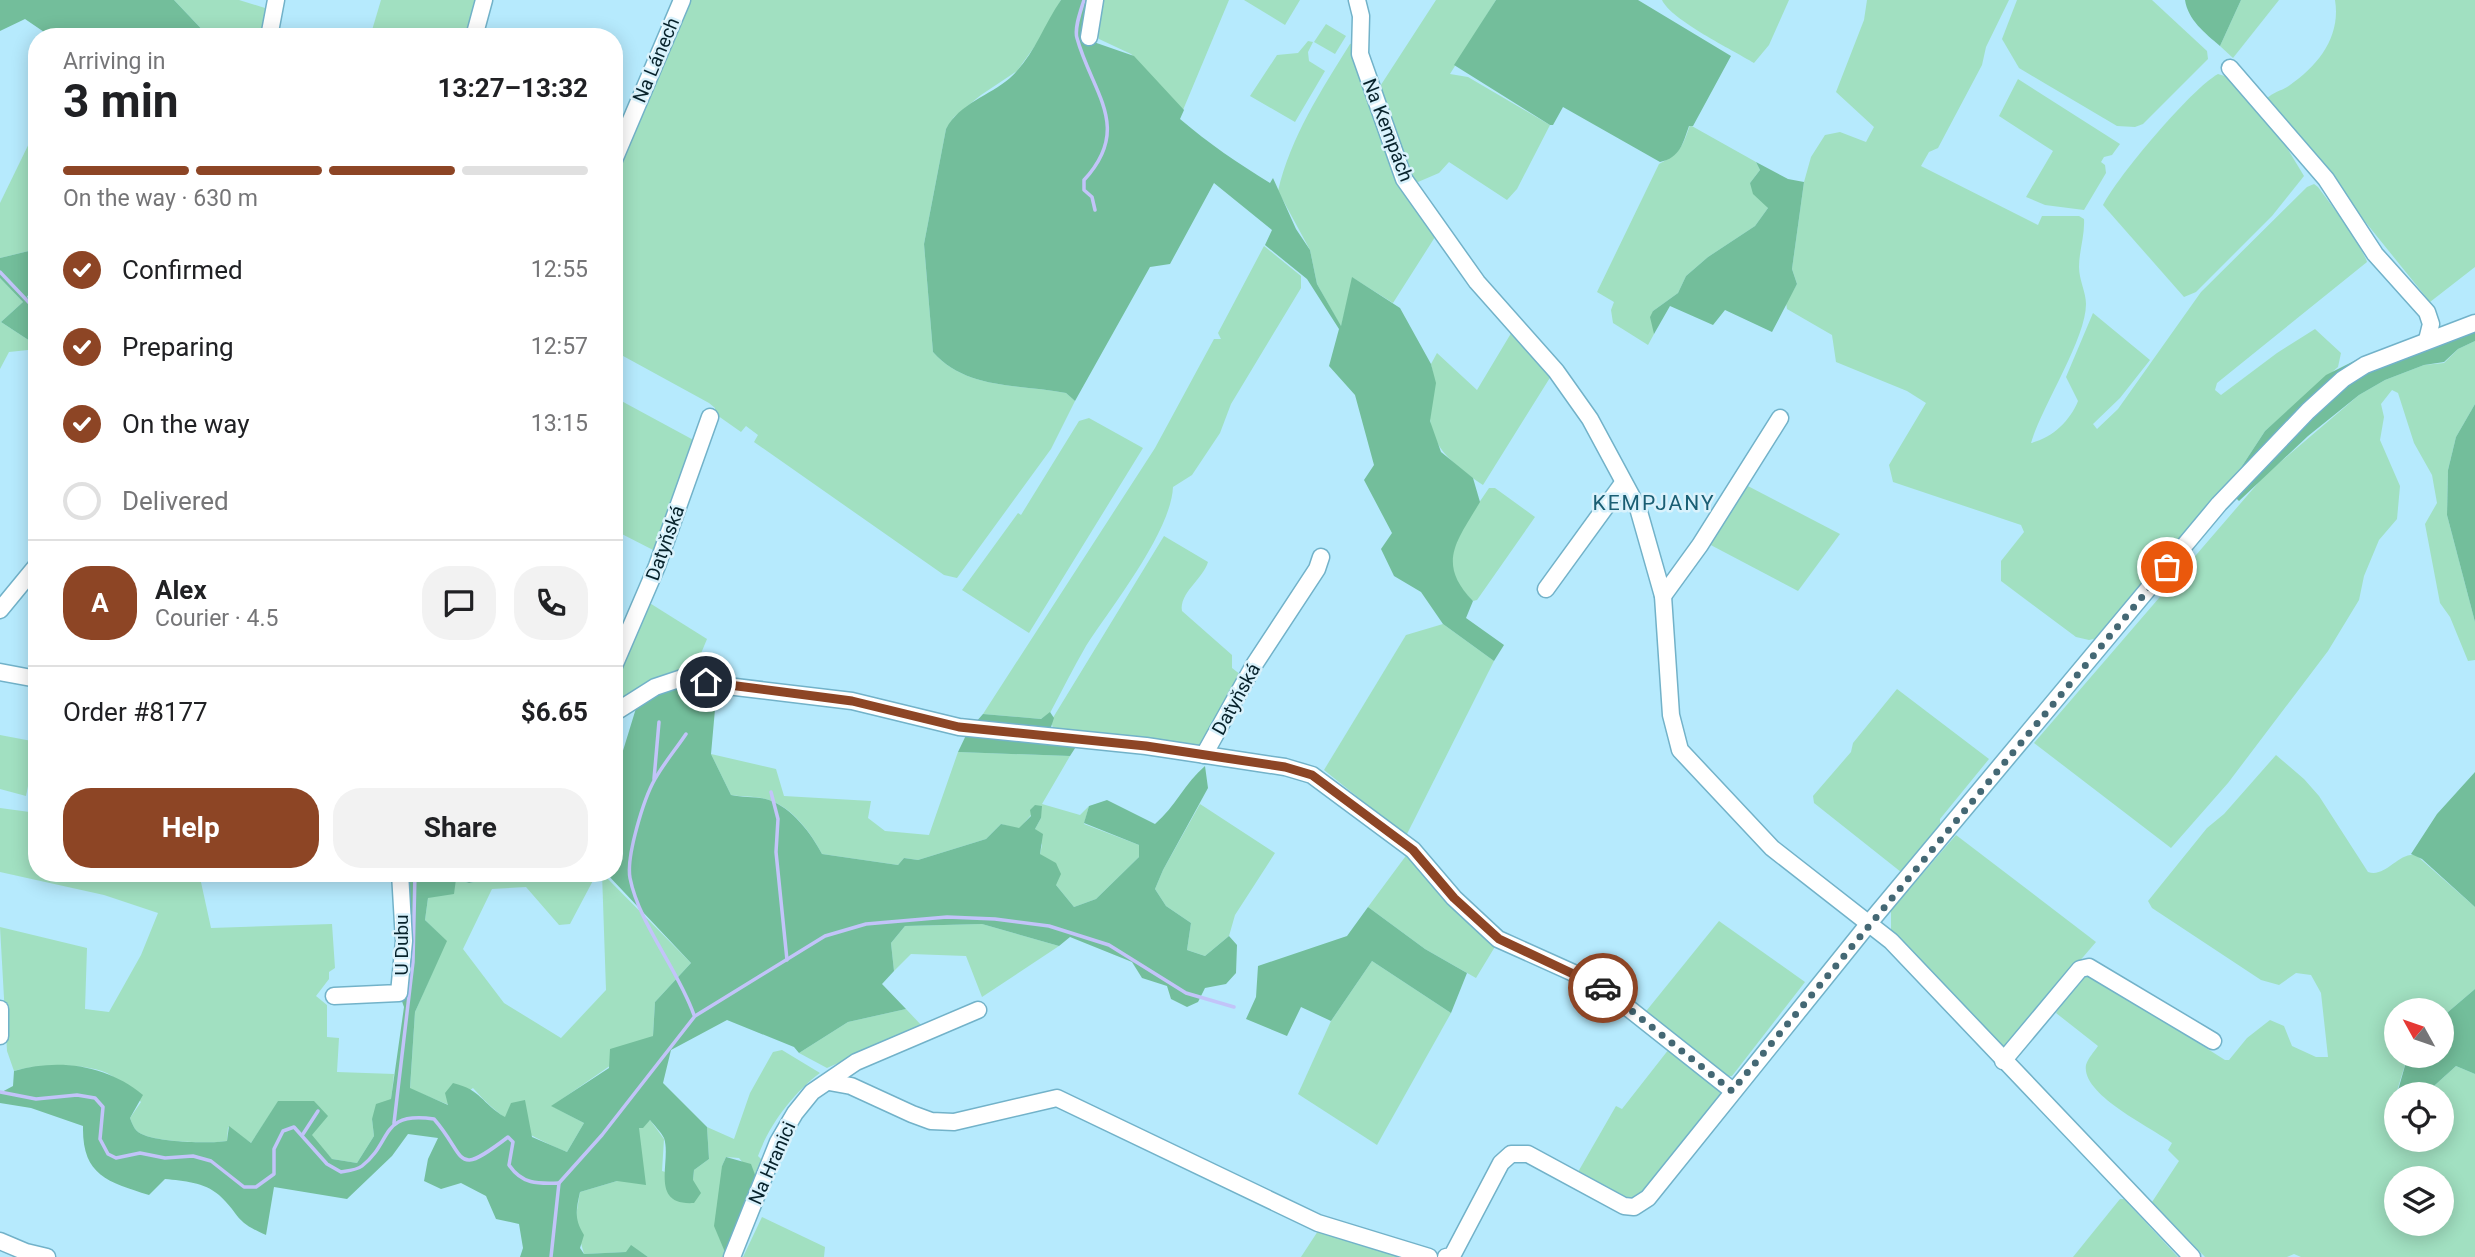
<!DOCTYPE html>
<meta charset="utf-8">
<style>
body{margin:0;font-family:Roboto,sans-serif;background:#f2f2f2;color:#202124;height:100vh;display:flex;flex-direction:column;font-size:26px;white-space:nowrap}
*{box-sizing:border-box;margin:0}
p{font-size:23px;color:#757577}
.icon{flex:none;width:38px;height:38px;fill:none;stroke:currentColor;stroke-width:2;stroke-linecap:round;stroke-linejoin:round}
.map{position:relative;flex:1;overflow:hidden}
.sheet{position:absolute;left:28px;top:28px;width:595px;height:854px;display:flex;flex-direction:column;background:#fff;border-radius:28px;box-shadow:0 4px 18px #0003}
.sheet>*{flex:none}
.needle{width:46px;rotate:310deg}
.controls{position:absolute;left:2384px;top:998px;display:grid;gap:14px}
.controls a{display:grid;place-items:center;width:70px;height:70px;border-radius:50%;background:#fff;box-shadow:0 4px 18px #0003;font-size:35px}
.pin{position:absolute;display:grid;place-items:center;width:60px;height:60px;color:#fff;margin:-30px;border:4px solid #fff;border-radius:50%;box-shadow:0 2px 7px #0007}
.courier{position:absolute;display:grid;place-items:center;width:70px;height:70px;margin:-35px;border:5px solid #8d4525;border-radius:50%;background:#fff;color:#222;box-shadow:0 2px 9px #0007}
.headline em{font-style:normal;font-weight:700}
.headline div{display:flex;flex-direction:column-reverse}
.headline{display:flex;align-items:center;justify-content:space-between;height:119px;padding:0 35px}
h1{font-size:46px;font-weight:700;line-height:52px}
.bar{display:grid;grid-template-columns:repeat(4,1fr);gap:10px 7px;align-content:center;height:84px;padding:0 35px}
.bar i{height:9px;border-radius:5px;background:#e0e0e0}
.bar .active{background:#8d4525}
.bar p{grid-column:span 4}
.line{display:flex;align-items:center;gap:18px;padding:0 35px;border-top:2px solid #e0e0e0}
.line div{flex:1}
.round{display:grid;place-items:center;flex:none;width:74px;height:74px;border-radius:28px;background:#f2f2f2}
ol{padding:0 35px;list-style:none}
li{display:flex;align-items:center;gap:21px;height:77px}
li p{margin-inline-start:auto}
li .icon{padding:7px;border-radius:50%;background:#8d4525;color:#fff;stroke-width:4}
li:last-child{color:#757577}
li i{width:38px;height:38px;border:4px solid #e0e0e0;border-radius:50%}
.button{display:flex;gap:14px;margin-top:auto;padding:14px 35px}
.button a{flex:1;height:80px;border-radius:28px;background:#8d4525;color:#fff;font-size:28px;font-weight:700;line-height:80px;text-align:center}
.button a+a{background:#f2f2f2;color:#202124}
.map>svg:first-child{display:block}
</style>
<div class="map">
<svg width="2475" height="1257" viewBox="0 0 2475 1257">
<rect width="100%" height="100%" fill="#b6eafd"/>
<g fill="#a1e0c1" fill-rule="evenodd">
<polygon points="174,0 239,0 265,8 261,37 209,37"/>
<polygon points="381,0 481,0 472,37 370,37"/>
<path d="M688,0H1061L1040,39L1017,71L981,95L954,117L946,129L924,244L933,352C966,390 1020,384 1066,393L1075,401L1051,449L957,578L944,575L754,442L758,435L746,426L741,432L714,413L715,408L709,403L614,351V180Z"/>
<polygon points="1100,0 1229,0 1183,110 1131,54 1099,39 1094,23"/>
<polygon points="1244,0 1300,0 1285,25"/>
<path d="M1436,0H1496L1450,74L1468,77L1550,125L1517,189L1507,200L1449,162L1439,173L1418,182L1413,180L1435,237L1393,303L1353,278L1341,327L1317,284L1310,250L1278,191C1291,136 1321,91 1350,44L1354,43L1377,91Z"/>
<path d="M1662,0H1789L1769,45L1754,63C1733,50 1671,20 1662,0Z"/>
<path d="M1867,0H2009L1986,47L1982,65L1938,148L1929,152L1921,166L2038,225L2042,216H2079L2084,219C2085,235 2079,251 2079,267C2079,280 2086,292 2086,304C2086,339 2042,406 2031,443C2052,438 2070,421 2078,401L2066,377L2093,313L2150,360L2120,398L2093,424L2097,429L2118,409L2201,292L2307,187L2314,184L2318,187L2353,234L2366,259L2367,262L2217,383L2215,390L2221,395L2277,353L2315,329L2341,353L2338,367L2265,431L2227,489L2098,638L2089,640L2076,637L2001,581V561L2024,532L2021,525L1893,482L1889,465L1926,403L1907,391L1836,362L1832,335L1787,309L1786,303L1797,284L1792,269L1804,182L1811,157L1825,135L1840,132L1866,142L1874,127L1836,92L1864,20Z"/>
<polygon points="2017,0 2152,0 2207,51 2208,59 2143,124 2135,127 2117,126 2019,68 2002,39"/>
<polygon points="2241,0 2279,0 2233,58 2220,46"/>
<path d="M2335,0H2475V267L2430,302L2266,99C2274,91 2282,91 2290,85C2319,65 2341,36 2335,0Z"/>
<polygon points="1326,24 1346,36 1335,54 1314,42"/>
<polygon points="1308,41 1313,42 1308,52 1309,61 1325,71 1295,122 1250,96 1277,55 1298,53"/>
<path d="M2218,74L2228,77L2281,138L2304,176L2272,216L2196,292L2184,297L2103,205C2117,177 2191,89 2218,74Z"/>
<polygon points="2018,79 2120,144 2112,155 2104,157 2101,162 2105,165 2106,173 2084,210 2045,205 2026,197 2053,151 1999,116"/>
<path d="M1690,125L1756,162L1760,170L1750,183L1768,208L1755,226L1708,257L1686,276L1678,293L1653,311L1654,334L1648,345L1613,323L1611,310L1614,302L1597,292L1659,164C1680,153 1682,148 1690,125Z"/>
<polygon points="37,127 37,249 0,258 0,203"/>
<path d="M1264,246L1301,276V288L1231,404L1220,433L1192,475L1173,487C1171,532 1112,606 1086,646C1073,668 1062,691 1050,713L1041,719L983,714L1155,448L1214,339H1221L1218,333Z"/>
<polygon points="0,278 23,302 1,322 30,341 28,350 9,352 0,369"/>
<path d="M1513,330L1551,376L1483,485C1458,468 1428,447 1430,413C1431,394 1436,383 1431,364L1437,353L1477,390Z"/>
<polygon points="2475,341 2475,404 2456,437 2448,470 2447,515 2475,622 2475,660 2468,661 2450,617 2440,603 2425,524 2437,503 2432,475 2414,443 2398,393 2392,390 2381,404 2384,417 2380,440 2400,486 2397,519 2379,540 2364,576 2359,600 2328,651 2228,783 2171,848 2034,743 2265,475 2359,395 2385,380 2424,365 2444,363 2458,349"/>
<polygon points="614,397 699,443 657,552 614,530 614,463 620,450 614,440"/>
<polygon points="1089,418 1143,448 1029,633 962,590 1018,513 1021,515 1079,421"/>
<polygon points="1744,484 1840,534 1798,591 1705,542"/>
<path d="M1489,488H1495L1535,517L1477,600L1473,601C1466,594 1455,583 1452,574C1446,545 1474,511 1489,488Z"/>
<path d="M1164,536L1208,562C1203,579 1179,593 1182,611L1232,655V668L1241,675L1202,748L1112,740L1053,728L1051,721Z"/>
<polygon points="648,602 707,639 692,675 614,710 614,677"/>
<polygon points="1443,624 1494,661 1406,836 1324,770 1406,635"/>
<polygon points="1897,689 1989,759 1940,819 1940,827 1901,872 1814,803 1813,796 1851,752 1853,743"/>
<polygon points="0,735 37,742 26,796 0,789"/>
<path d="M958,752L1070,756L1042,804L1080,815L1089,806L1084,824L1139,845V857L1096,899L1074,907L1056,885L1040,854L1042,845L1035,829L1041,818L1031,815L1019,829L1001,824L986,839L918,860L904,858L898,865L822,854C811,833 793,808 769,800C758,796 742,797 731,795L711,754L776,769L784,796L871,801L868,818L885,831L929,835Z"/>
<path d="M2276,755L2304,779L2319,796L2368,872C2386,878 2398,852 2416,855L2475,907V989L2441,1018V1010H2396V1055H2408L2396,1094V1139H2441V1094H2425L2456,1066L2475,1074V1257H2301L2294,1254L2287,1257H2205L2152,1202L2179,1161L2168,1150L2172,1143C2151,1127 2081,1095 2086,1065C2088,1058 2094,1052 2098,1046L2056,1013L2077,980L2091,975L2225,1060H2229L2247,1038L2270,1020L2284,1026L2292,1046L2316,1057H2328L2321,993L2311,975L2296,973L2279,985L2261,980L2152,908L2148,901L2207,828L2224,814ZM2396,1178H2441V1223H2396Z"/>
<polygon points="1200,804 1275,853 1235,915 1229,936 1205,956 1187,950 1191,923 1166,906 1155,889 1163,870"/>
<path d="M0,808L37,813V873H199L211,928L332,924L335,968L329,972V979L316,996L327,1005V1037L339,1038L337,1072L394,1074L391,1100L372,1119L374,1136L357,1163L332,1159L278,1102L251,1143L228,1127L227,1141C210,1144 160,1142 144,1135C135,1132 133,1126 130,1118L141,1102C132,1093 123,1083 112,1076C91,1062 37,1064 14,1071L7,1051L0,927L87,948L85,1009L109,1012L141,955L158,913L104,895L0,872Z"/>
<polygon points="1956,835 2096,942 2004,1049 1891,930 1891,910"/>
<polygon points="1408,853 1482,936 1496,945 1476,978 1425,949 1368,907"/>
<path d="M484,873H597L570,924L559,925L526,887L492,889L463,949L504,1003L561,1038L606,990L602,873L691,963L655,1002L653,1036L552,1106L584,1123L567,1152C530,1137 499,1118 473,1088L449,1105L410,1089L415,1012L446,941L425,920L428,898L456,879L469,883L483,880Z"/>
<polygon points="1719,921 1805,982 1732,1076 1721,1076 1643,1015"/>
<polygon points="982,924 1059,946 982,997 966,956 911,954 894,971 891,943 905,926"/>
<polygon points="1372,961 1451,1013 1377,1145 1298,1094 1331,1021"/>
<polygon points="906,1009 922,1026 827,1068 799,1053 848,1022"/>
<path d="M1669,1049L1720,1088L1722,1095C1707,1114 1649,1203 1627,1198C1610,1194 1593,1180 1578,1172L1616,1106L1622,1109Z"/>
<path d="M782,1050L820,1073C794,1092 769,1125 758,1156L762,1160L757,1180L739,1158L726,1157L722,1166L727,1257H648L631,1246L627,1252L584,1254L575,1222L580,1192L617,1181L639,1127L650,1120L664,1139L662,1171L693,1180L694,1170L709,1159L707,1127L734,1139L750,1093L773,1052Z"/>
<polygon points="2120,1199 2124,1199 2178,1257 2073,1257"/>
<polygon points="762,1217 825,1247 824,1257 743,1257"/>
<polygon points="1318,1231 1409,1257 1301,1257"/>
</g>
<g fill="#73be9b">
<polygon points="0,0 174,0 209,37 46,37 47,34 25,19 0,31"/>
<path d="M1061,0H1088L1085,39L1134,56L1184,110L1180,119C1208,143 1239,164 1270,183L1273,178L1296,229L1310,250L1317,284L1341,326L1352,277L1400,308L1431,364L1436,383L1430,421L1441,452L1473,478L1480,502C1457,541 1436,563 1473,601L1466,618L1504,645L1494,661L1443,624L1421,592L1394,576L1381,549L1392,533L1364,480L1374,465L1355,395L1329,366L1339,329L1307,279L1265,245L1272,230L1214,183L1170,264L1150,267L1075,401L1066,393C1020,384 966,390 933,352L924,244L946,129C960,103 989,96 1010,78C1034,56 1043,26 1061,0Z"/>
<path d="M1496,0H1638L1731,56L1693,126H1689C1683,143 1680,158 1660,162L1563,107L1553,125H1550L1454,65Z"/>
<path d="M2185,0H2241L2220,46C2205,33 2188,20 2185,0Z"/>
<polygon points="1756,162 1788,179 1804,182 1792,269 1797,284 1772,332 1725,310 1713,325 1670,306 1654,334 1650,317 1653,311 1678,293 1686,276 1708,257 1755,226 1768,208 1753,194 1750,183 1760,170"/>
<polygon points="37,249 37,279 27,297 37,305 37,360 28,350 30,341 1,322 23,302 0,278 0,258"/>
<polygon points="2475,325 2475,341 2458,349 2444,362 2424,365 2385,380 2359,395 2308,436 2239,501 2227,489 2265,431 2326,375 2358,359 2422,337"/>
<polygon points="2475,404 2475,622 2447,515 2448,470 2456,437"/>
<path d="M687,683L717,687L711,754L731,795C743,798 758,796 769,800C792,808 811,833 822,854L898,865L904,858L918,860L986,839L1001,824L1019,828L1031,816L1030,810L1035,805L1042,806L1041,818L1035,829L1043,834L1040,854L1056,863L1061,874L1056,885L1074,907L1096,899L1139,857V845L1084,823L1089,806L1107,800L1155,824C1175,807 1185,783 1205,766L1208,788L1163,870L1155,889L1166,906L1191,923L1187,950L1205,956L1229,936L1237,945L1236,973L1226,984L1205,988L1198,1002L1187,1007L1171,999L1167,986L1142,978L1132,962L1070,937L1059,946L982,924L905,926L891,943L894,971L882,984L906,1009L848,1022L799,1053L794,1047L727,1020L671,1050L663,1083L707,1127L709,1159L694,1170L693,1180L701,1193L694,1203C648,1206 672,1161 664,1138C661,1132 654,1125 650,1120L643,1128H639L646,1185L617,1181L580,1192C576,1210 574,1219 584,1235L580,1248L584,1254L626,1252L631,1245L648,1257H520L523,1248L519,1224L496,1219L486,1196L461,1183L441,1189L424,1181L428,1159L438,1138L408,1134L392,1156L347,1199L274,1187L266,1235C233,1221 241,1215 219,1195C204,1182 184,1181 165,1179L149,1195C107,1182 82,1175 83,1126L31,1108L0,1103V1093L13,1086L14,1071C59,1058 107,1065 143,1095L130,1118C133,1126 135,1132 144,1135C160,1142 209,1144 227,1141L229,1126L251,1143L278,1101H314L328,1116L312,1135L332,1159L357,1163L374,1136L372,1119L376,1104L391,1099L404,1007L399,993L400,873H484L483,880L469,883L456,879L454,894L428,898L425,920L447,941L415,1012L410,1088L448,1105L445,1093L453,1083C482,1090 481,1103 505,1117L511,1103L525,1100L532,1137L567,1152L584,1123L551,1106L609,1068L610,1049L653,1036L655,1002L691,963L606,873H614V780L637,705L658,692Z"/>
<polygon points="1050,712 1054,718 1051,727 1077,733 1079,742 1070,756 958,752 968,731 983,714 1041,719"/>
<polygon points="2475,772 2475,907 2422,859 2411,854 2437,814"/>
<polygon points="1368,907 1425,949 1467,973 1451,1013 1372,961 1331,1021 1301,1007 1287,1036 1246,1019 1256,997 1258,966 1347,936"/>
<polygon points="2475,989 2475,1074 2456,1066 2425,1094 2397,1094 2408,1055 2441,1055 2441,1018"/>
<polygon points="726,1157 751,1164 757,1180 727,1257 714,1226 722,1166"/>
</g>
<g fill="none" stroke-linecap="round" stroke-linejoin="round">
<g stroke="#c2c4f9" stroke-width="3.5">
<path d="M1084,0C1081,10 1074,28 1077,38C1092,93 1133,127 1084,180V190L1092,197L1095,210"/>
<polyline points="0,272 37,311"/>
<path d="M686,734C676,749 664,763 655,779C644,798 626,856 630,878C639,924 678,969 694,1015"/>
<polyline points="654,779 659,722"/>
<polyline points="771,792 778,819 776,852 787,960"/>
<path d="M0,1092L36,1099L77,1095L95,1098L103,1107L100,1139L108,1154L116,1158L140,1153L165,1158L193,1156L211,1161L244,1187H256L274,1174V1149L283,1131L294,1127L327,1164L341,1172C347,1171 357,1170 362,1166C393,1142 379,1111 434,1119C468,1158 453,1179 508,1137L513,1142L509,1165C522,1184 537,1184 559,1183L551,1257"/>
<polyline points="394,1123 413,962 415,873"/>
<polyline points="303,1134 318,1111"/>
<polyline points="559,1183 602,1135 695,1016 825,936 866,924 947,917 995,919 1049,926 1109,945 1186,993 1234,1007"/>
</g>
<g stroke="#72b2c9" stroke-width="19">
<g id="minor">
<polyline points="1357,0 1361,16 1360,54 1404,179 1477,282 1556,371 1590,419 1638,508 1663,596 1671,715 1680,750 1772,848 1891,941 2192,1257"/>
<polyline points="269,37 276,0"/>
<polyline points="474,37 484,0"/>
<polyline points="1089,37 1095,0"/>
<polyline points="2230,68 2326,179 2375,254 2427,312 2431,324 2427,340"/>
<polyline points="614,160 682,0"/>
<polyline points="1546,589 1623,483"/>
<polyline points="1663,596 1700,545 1780,418"/>
<polyline points="0,610 37,565"/>
<polyline points="614,666 657,566 710,417"/>
<polyline points="0,672 37,679"/>
<polyline points="614,713 655,687 685,677 727,686 852,701 959,727 1146,746 1285,767 1312,775 1413,850 1454,898 1498,939 1598,984 1733,1091"/>
<polyline points="1204,755 1254,665 1317,569 1321,557"/>
<polyline points="334,996 399,993 404,941 400,873"/>
<polyline points="0,1009 0,1036"/>
<polyline points="2003,1061 2080,969 2089,967 2213,1041"/>
<polyline points="829,1082 851,1086 912,1114 931,1121 954,1122 1057,1098 1318,1223 1429,1257"/>
<polyline points="0,1241 26,1252 47,1257"/>
<polyline points="732,1257 778,1142 795,1113 812,1092 856,1062 978,1010"/>
<polyline points="1446,1257 1452,1256 1501,1163 1511,1154 1528,1154 1624,1206 1634,1207 1648,1198 1870,922 2219,504 2308,411 2343,379 2365,365 2475,323"/>
</g>
</g>
<use href="#minor" stroke="#fff" stroke-width="16"/>
</g>
<g fill="none" stroke-linecap="round" stroke-linejoin="round">
<polyline stroke="#446874" stroke-width="7" stroke-dasharray="0 12.6" points="1603,988 1732,1091 2167,567"/>
<polyline stroke="#8d4525" stroke-width="9" points="706,682 852,701 959,727 1146,746 1285,767 1312,775 1413,850 1454,898 1499,939 1603,988"/>
</g>
<g text-anchor="middle" dominant-baseline="central" stroke-width="5" stroke-linejoin="round" paint-order="stroke">
<g font-size="19" fill="#07222b" stroke="#d9f2fc">
<text transform="translate(656 60) rotate(-67)">Na Lánech</text>
<text transform="translate(1388 130) rotate(69)">Na Kempách</text>
<text transform="translate(665 543) rotate(-70)">Datyňská</text>
<text transform="translate(1236 699) rotate(-61)">Datyňská</text>
<text transform="translate(401 945) rotate(-90)">U Dubu</text>
<text transform="translate(772 1163) rotate(-66)">Na Hranici</text>
</g>
<g font-size="21" letter-spacing="2" fill="#1a5e73" stroke="#d9f2fc">
<text x="1654" y="503">KEMPJANY</text>
</g>
</g>
</svg>
<div class="controls">
<a><svg class="needle" viewBox="-14 -14 28 28"><path d="M0-13l5 13h-10z" fill="#e53935"/><path d="M0 13l5-13h-10z" fill="#757577"/></svg></a>
<a><svg class="icon" aria-label="locate" viewBox="0 0 24 24"><circle cx="12" cy="12" r="6"/><path d="M12 2v4M12 18v4M2 12h4M18 12h4"/></svg></a>
<a><svg class="icon" aria-label="layers" viewBox="0 0 24 24"><path d="M12 4l9 5-9 5-9-5zM3 14l9 5 9-5"/></svg></a>
</div>
<div class="pin" style="left:2167px;top:567px;background:#ea580c"><svg class="icon" aria-label="bag" viewBox="0 0 24 24"><path d="M5 8h14l-1 12H6zM9 8a3 3 0 0 1 6 0"/></svg></div>
<div class="pin" style="left:706px;top:682px;background:#1f2937"><svg class="icon" aria-label="home" viewBox="0 0 24 24"><path d="M3 11l9-7 9 7M6 9v11h12V9"/></svg></div>
<div class="courier" style="left:1603px;top:988px"><svg class="icon" aria-label="car" viewBox="0 0 24 24"><path d="M5 17H2v-5l4-1 3-4h7l3 4 3 1v5h-3M9 17h6M6 11h13"/><circle cx="7" cy="17" r="2"/><circle cx="17" cy="17" r="2"/></svg></div>
<section class="sheet">
<div class="headline"><div><h1>3 min</h1><p>Arriving in</p></div><em>13:27–13:32</em></div>
<div class="bar"><i class="active"></i><i class="active"></i><i class="active"></i><i></i><p>On the way · 630 m</p></div>
<ol>
<li><svg class="icon" aria-label="check" viewBox="0 0 24 24"><path d="M5 12l5 5 9-10"/></svg>Confirmed<p>12:55</p></li>
<li><svg class="icon" aria-label="check" viewBox="0 0 24 24"><path d="M5 12l5 5 9-10"/></svg>Preparing<p>12:57</p></li>
<li><svg class="icon" aria-label="check" viewBox="0 0 24 24"><path d="M5 12l5 5 9-10"/></svg>On the way<p>13:15</p></li>
<li><i></i>Delivered</li>
</ol>
<div class="line" style="height:126px"><b class="round" style="background:#8d4525;color:#fff">A</b><div><b>Alex</b><p>Courier · 4.5</p></div><a class="round"><svg class="icon" aria-label="chat" viewBox="0 0 24 24"><path d="M4 5h16v11H9l-5 4z"/></svg></a><a class="round"><svg class="icon" aria-label="phone" viewBox="0 0 24 24"><path d="M5 4h4l2 5-3 2q2 4 5 5l2-3 5 2v4C11 20 4 13 5 4z"/></svg></a></div>
<div class="line" style="height:91px"><div>Order #8177</div><b>$6.65</b></div>
<div class="button"><a>Help</a><a>Share</a></div>
</section>
</div>
